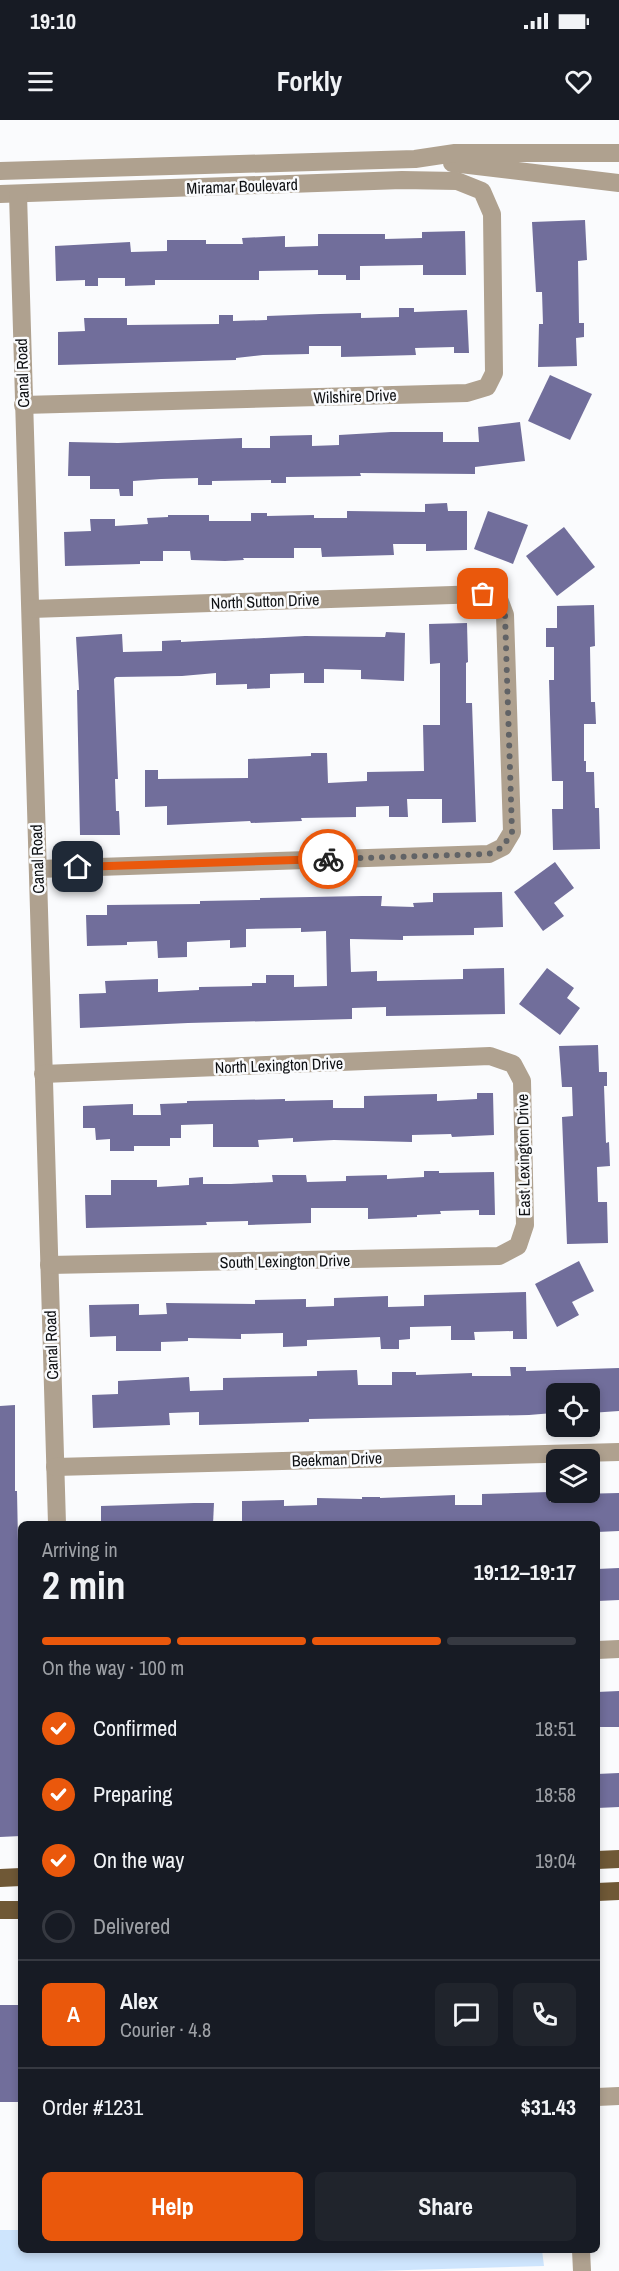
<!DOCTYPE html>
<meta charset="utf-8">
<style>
body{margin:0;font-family:"Archivo Narrow",sans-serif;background:#20242c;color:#f1f3f6;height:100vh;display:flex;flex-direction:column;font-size:22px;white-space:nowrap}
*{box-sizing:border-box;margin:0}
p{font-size:20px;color:#9ea1a6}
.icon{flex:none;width:33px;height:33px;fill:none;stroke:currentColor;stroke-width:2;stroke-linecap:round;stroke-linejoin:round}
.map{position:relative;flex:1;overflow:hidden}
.details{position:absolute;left:18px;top:1401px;width:582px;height:732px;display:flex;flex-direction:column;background:#171b24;border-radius:9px;box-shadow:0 3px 9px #0003}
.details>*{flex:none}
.buttons{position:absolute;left:546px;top:1263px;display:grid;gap:12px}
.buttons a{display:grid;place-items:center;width:54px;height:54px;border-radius:9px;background:#171b24;box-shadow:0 3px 9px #0003;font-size:30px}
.pin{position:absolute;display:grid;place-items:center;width:51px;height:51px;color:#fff;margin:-26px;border-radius:12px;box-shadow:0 3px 9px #0006}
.courier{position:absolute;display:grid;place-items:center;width:60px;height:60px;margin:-30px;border:4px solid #ea580c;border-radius:50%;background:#fff;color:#222;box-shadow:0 2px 8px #0007}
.summary em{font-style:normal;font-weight:800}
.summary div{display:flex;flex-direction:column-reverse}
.summary{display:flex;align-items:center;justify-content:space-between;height:102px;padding:0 24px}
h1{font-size:39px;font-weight:800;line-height:45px}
.bar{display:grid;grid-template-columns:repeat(4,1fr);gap:9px 6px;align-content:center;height:72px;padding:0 24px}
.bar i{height:8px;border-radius:4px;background:#363941}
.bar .current{background:#ea580c}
.bar p{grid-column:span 4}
.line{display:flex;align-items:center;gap:15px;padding:0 24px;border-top:2px solid #363941}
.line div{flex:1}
.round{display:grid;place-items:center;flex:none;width:63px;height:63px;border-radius:9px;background:#20242c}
ol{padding:0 24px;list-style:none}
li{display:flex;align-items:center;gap:18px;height:66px}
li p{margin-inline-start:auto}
li .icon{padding:6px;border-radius:50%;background:#ea580c;color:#fff;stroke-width:4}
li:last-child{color:#9ea1a6}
li i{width:33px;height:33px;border:3px solid #363941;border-radius:50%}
.button{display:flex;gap:12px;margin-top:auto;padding:12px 24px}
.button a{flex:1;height:69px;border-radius:9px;background:#ea580c;color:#fff;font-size:24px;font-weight:800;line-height:69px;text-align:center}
.button a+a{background:#20242c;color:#f1f3f6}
.status{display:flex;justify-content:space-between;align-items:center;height:42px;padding:0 30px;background:#171b24;direction:ltr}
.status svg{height:16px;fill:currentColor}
header{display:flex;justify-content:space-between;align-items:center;height:78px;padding:0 24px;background:#171b24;font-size:27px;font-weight:800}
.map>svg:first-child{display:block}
</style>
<div class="status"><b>19:10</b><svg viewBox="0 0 49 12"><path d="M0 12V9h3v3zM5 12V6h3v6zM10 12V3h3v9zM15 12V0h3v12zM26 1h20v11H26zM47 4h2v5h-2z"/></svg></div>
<header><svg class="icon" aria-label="menu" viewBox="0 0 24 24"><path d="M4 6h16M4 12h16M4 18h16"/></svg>Forkly<svg class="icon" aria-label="heart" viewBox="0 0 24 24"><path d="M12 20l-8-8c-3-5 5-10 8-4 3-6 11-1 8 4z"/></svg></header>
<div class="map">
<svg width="619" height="2151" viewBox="0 0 619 2151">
<rect width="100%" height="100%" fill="#fafbfd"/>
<polygon fill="#cee5fd" points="21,2110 21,2130 542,2130 544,2146 374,2151 0,2151 0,2110"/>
<g fill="#716e9b">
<polygon points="585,100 587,140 578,141 579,203 584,203 584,217 576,218 577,246 538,247 539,204 543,204 542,172 536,172 532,102"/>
<polygon points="465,111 466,155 423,155 423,145 360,146 360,160 346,160 346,155 318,155 318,150 259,151 259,160 155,160 155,165 125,166 125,158 98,158 98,166 85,166 85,160 56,161 55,126 130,122 131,132 167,131 167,120 206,120 206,124 243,124 242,118 285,116 285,127 318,126 318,114 385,114 385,119 422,118 422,112"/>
<polygon points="399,188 414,188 414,192 467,190 469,233 454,233 454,227 415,228 416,235 341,237 341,226 309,226 309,234 263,235 236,238 236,240 58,245 58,212 85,211 84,198 127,198 127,205 219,204 219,195 233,195 233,201 267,200 267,196 320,194 361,193 361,198 399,197"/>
<polygon points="550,255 592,274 570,320 528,301"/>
<polygon points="520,302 525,341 475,347 475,354 360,353 361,356 286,357 286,363 271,363 271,360 212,361 212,365 198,365 198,358 161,359 133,361 133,376 120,376 119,369 90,369 90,356 68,356 69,322 118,323 242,318 242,328 270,328 270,316 312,315 312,326 339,325 339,315 391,312 443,312 443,322 479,322 478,307"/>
<polygon points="447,383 448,391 467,391 467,430 426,431 426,424 393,424 394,435 322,437 321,428 294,428 294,438 243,438 244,440 225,441 191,440 190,431 163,431 163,441 140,441 140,444 65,446 64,412 91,411 90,399 115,399 115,406 148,404 147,398 168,397 168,395 209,395 209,401 251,401 251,393 267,393 267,396 314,395 314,398 347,398 347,391 425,392 425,384"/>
<polygon points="488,391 528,405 513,444 474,429"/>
<polygon points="564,407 595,447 557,476 526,436"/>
<polygon points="594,485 595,526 590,527 591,582 595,582 596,604 584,604 584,641 586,641 586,652 594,652 595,688 599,688 600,729 553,730 552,689 563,689 563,661 552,661 549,560 554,560 554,527 546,527 546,508 557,508 557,486"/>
<polygon points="467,503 468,542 466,543 466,583 472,583 476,702 442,703 442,679 407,679 408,697 389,697 389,686 356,687 356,697 301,698 302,701 251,703 250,701 167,705 167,686 145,687 145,650 158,650 158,659 248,658 248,639 311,636 311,633 327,633 328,663 367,661 367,652 424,651 423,605 440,605 440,543 430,544 429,504"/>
<polygon points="386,512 405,513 404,561 361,559 361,550 324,549 324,563 304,563 304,553 270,554 270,568 247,569 247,564 216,565 216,553 182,556 116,557 114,559 118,659 115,659 116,691 119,691 120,715 80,715 77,570 79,570 76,517 122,514 123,532 162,531 162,521 181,520 181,522 305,516 385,517"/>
<polygon points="555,742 574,768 554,783 564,796 543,811 514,772"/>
<polygon points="502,772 503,807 474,808 474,815 403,816 403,820 350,819 350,824 351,852 377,851 377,861 463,859 463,849 504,848 505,894 386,896 386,887 352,888 352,899 188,903 80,908 79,874 106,873 105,861 158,859 158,872 199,870 199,867 252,866 252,863 266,863 266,855 294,855 294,867 327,866 326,811 301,812 301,808 246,809 246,827 230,828 230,820 187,822 187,837 158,838 157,821 127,822 127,825 87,826 86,795 107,795 107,785 200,784 200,781 260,780 260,778 362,776 382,776 381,786 414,787 413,783 433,782 433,773"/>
<polygon points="547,848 574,868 567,878 580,888 560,915 519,884"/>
<polygon points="598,925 599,952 607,952 607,966 604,966 606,1023 609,1022 610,1046 597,1047 598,1082 607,1082 608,1123 567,1124 562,997 573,996 572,967 562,967 559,926"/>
<polygon points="477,973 493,973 494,1015 452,1017 451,1014 412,1015 412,1022 334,1020 293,1022 293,1018 258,1020 259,1027 213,1027 213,1004 181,1005 181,1018 170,1018 170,1026 134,1026 134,1031 110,1031 110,1019 96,1020 95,1008 83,1008 83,986 133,984 133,995 161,995 160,984 187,983 187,981 285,979 285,981 333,980 333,988 364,988 364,976 437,974 437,981 477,979"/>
<polygon points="424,1051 439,1051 439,1053 494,1052 495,1095 479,1095 479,1090 440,1091 441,1094 417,1095 417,1097 368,1099 368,1088 311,1088 311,1103 248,1105 248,1101 206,1102 207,1105 86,1108 85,1075 111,1075 111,1060 157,1060 157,1067 189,1065 189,1058 203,1057 203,1064 231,1064 273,1062 272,1055 306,1055 307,1062 346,1061 346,1056 387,1055 387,1059 424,1057"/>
<polygon points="579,1141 594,1171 572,1182 579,1195 557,1207 535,1164"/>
<polygon points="526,1172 527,1219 513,1219 513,1211 474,1212 475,1220 451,1220 451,1206 410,1207 410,1219 399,1220 399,1229 381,1229 380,1217 307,1220 307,1226 283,1227 283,1213 241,1214 241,1219 188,1218 188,1221 161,1222 161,1231 116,1231 116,1216 90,1217 89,1185 139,1184 139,1195 167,1194 166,1183 255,1184 255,1180 306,1179 306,1187 334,1186 334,1178 388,1176 388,1187 424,1186 424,1175"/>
<polygon points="510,1247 526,1247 526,1251 619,1248 619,1291 590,1293 590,1274 556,1274 556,1283 553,1283 553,1293 529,1295 309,1299 309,1302 199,1305 199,1292 169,1293 170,1305 93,1308 92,1275 118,1274 118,1261 189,1257 190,1271 223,1270 223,1258 317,1256 317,1251 357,1250 358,1265 392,1265 392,1252 416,1252 416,1255 472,1253 472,1256 511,1256"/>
<polygon points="15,1285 15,1371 17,1371 18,1421 18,1491 21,1491 21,1716 0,1717 0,1286"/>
<polygon points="550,1372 550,1382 579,1381 579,1374 619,1373 619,1411 597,1412 597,1404 242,1404 242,1381 284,1380 284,1386 317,1385 317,1378 362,1379 362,1377 380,1377 380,1378 455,1375 455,1385 482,1385 482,1374"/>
<polygon points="194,1383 214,1383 213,1404 101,1404 101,1386"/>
<polygon points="619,1448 619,1480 597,1481 597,1449"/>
<polygon points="619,1571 619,1607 597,1607 597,1572"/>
<polygon points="619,1653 619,1687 597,1688 597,1654"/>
<rect x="0" y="1885" width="21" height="97"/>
</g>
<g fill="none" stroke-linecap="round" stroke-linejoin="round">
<g stroke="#afa18f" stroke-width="18">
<polyline points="452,43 619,63"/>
<polyline points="0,51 415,39 455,33 619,33"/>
<polyline points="0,74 402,60 457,61 482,71 492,94 494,253 487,267 467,273 23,285"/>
<polyline points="18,74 57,1404"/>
<polyline points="31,489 483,474 499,479 505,495 512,712 503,727 489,734 38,749"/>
<polyline points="43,954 490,936 513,944 522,961 525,1105 518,1126 499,1136 49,1145"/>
<polyline points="55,1347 619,1332"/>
<polyline points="597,1530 619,1529"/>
<polyline points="597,1977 619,1976"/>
<polyline points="581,2130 582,2151"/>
</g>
<g stroke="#6f5836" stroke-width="18">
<polyline points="597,1740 619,1739"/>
<polyline points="0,1758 21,1757"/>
<polyline points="597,1772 619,1771"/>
<polyline points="0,1790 21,1790"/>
</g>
</g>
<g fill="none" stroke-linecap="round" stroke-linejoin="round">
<polyline stroke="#616366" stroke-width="6" stroke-dasharray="0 10.8" points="328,739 489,734 503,727 512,712 505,495 499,479 483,474"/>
<polyline stroke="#ea580c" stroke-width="8" points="78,747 328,739"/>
</g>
<g text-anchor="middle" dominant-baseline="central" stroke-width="5" stroke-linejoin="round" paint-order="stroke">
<g font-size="16" fill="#0f1114" stroke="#fafbfd">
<text transform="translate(242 66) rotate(-2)">Miramar Boulevard</text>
<text transform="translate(22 253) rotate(-92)">Canal Road</text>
<text transform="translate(355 276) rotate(-2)">Wilshire Drive</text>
<text transform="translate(265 481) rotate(-2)">North Sutton Drive</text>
<text transform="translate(37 739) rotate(-92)">Canal Road</text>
<text transform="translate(279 945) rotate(-2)">North Lexington Drive</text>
<text transform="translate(523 1035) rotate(-91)">East Lexington Drive</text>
<text transform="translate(285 1141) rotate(-1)">South Lexington Drive</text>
<text transform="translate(51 1225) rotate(-92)">Canal Road</text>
<text transform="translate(337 1339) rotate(-2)">Beekman Drive</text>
</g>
</g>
</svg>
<div class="buttons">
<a><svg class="icon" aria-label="locate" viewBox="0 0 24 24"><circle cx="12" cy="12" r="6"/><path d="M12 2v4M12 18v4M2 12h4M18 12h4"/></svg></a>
<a><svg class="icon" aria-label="layers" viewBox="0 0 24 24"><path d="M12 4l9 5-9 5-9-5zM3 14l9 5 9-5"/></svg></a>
</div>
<div class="pin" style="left:483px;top:474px;background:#ea580c"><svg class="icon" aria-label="bag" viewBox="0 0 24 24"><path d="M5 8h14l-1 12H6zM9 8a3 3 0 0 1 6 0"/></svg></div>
<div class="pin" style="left:78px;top:747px;background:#1f2937"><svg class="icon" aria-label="home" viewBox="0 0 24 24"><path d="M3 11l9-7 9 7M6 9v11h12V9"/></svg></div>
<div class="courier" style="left:328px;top:739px"><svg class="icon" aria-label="bike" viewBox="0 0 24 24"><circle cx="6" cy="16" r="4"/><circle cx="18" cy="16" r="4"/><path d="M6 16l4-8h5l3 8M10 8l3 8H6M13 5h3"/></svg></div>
<section class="details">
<div class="summary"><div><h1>2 min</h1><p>Arriving in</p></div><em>19:12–19:17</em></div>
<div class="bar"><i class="current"></i><i class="current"></i><i class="current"></i><i></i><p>On the way · 100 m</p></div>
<ol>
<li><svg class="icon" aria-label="check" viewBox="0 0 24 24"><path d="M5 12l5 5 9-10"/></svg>Confirmed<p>18:51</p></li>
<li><svg class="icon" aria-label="check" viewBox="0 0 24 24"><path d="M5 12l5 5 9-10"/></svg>Preparing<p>18:58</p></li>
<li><svg class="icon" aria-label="check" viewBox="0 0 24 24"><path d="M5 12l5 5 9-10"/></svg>On the way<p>19:04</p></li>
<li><i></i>Delivered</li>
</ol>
<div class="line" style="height:108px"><b class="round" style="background:#ea580c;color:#fff">A</b><div><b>Alex</b><p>Courier · 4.8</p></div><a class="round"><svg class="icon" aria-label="chat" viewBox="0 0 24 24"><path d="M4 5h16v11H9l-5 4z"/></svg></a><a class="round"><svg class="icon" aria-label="phone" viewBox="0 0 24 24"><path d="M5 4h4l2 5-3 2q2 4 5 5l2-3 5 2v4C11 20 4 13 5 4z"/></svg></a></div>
<div class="line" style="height:78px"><div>Order #1231</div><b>$31.43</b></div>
<div class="button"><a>Help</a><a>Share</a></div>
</section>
</div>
